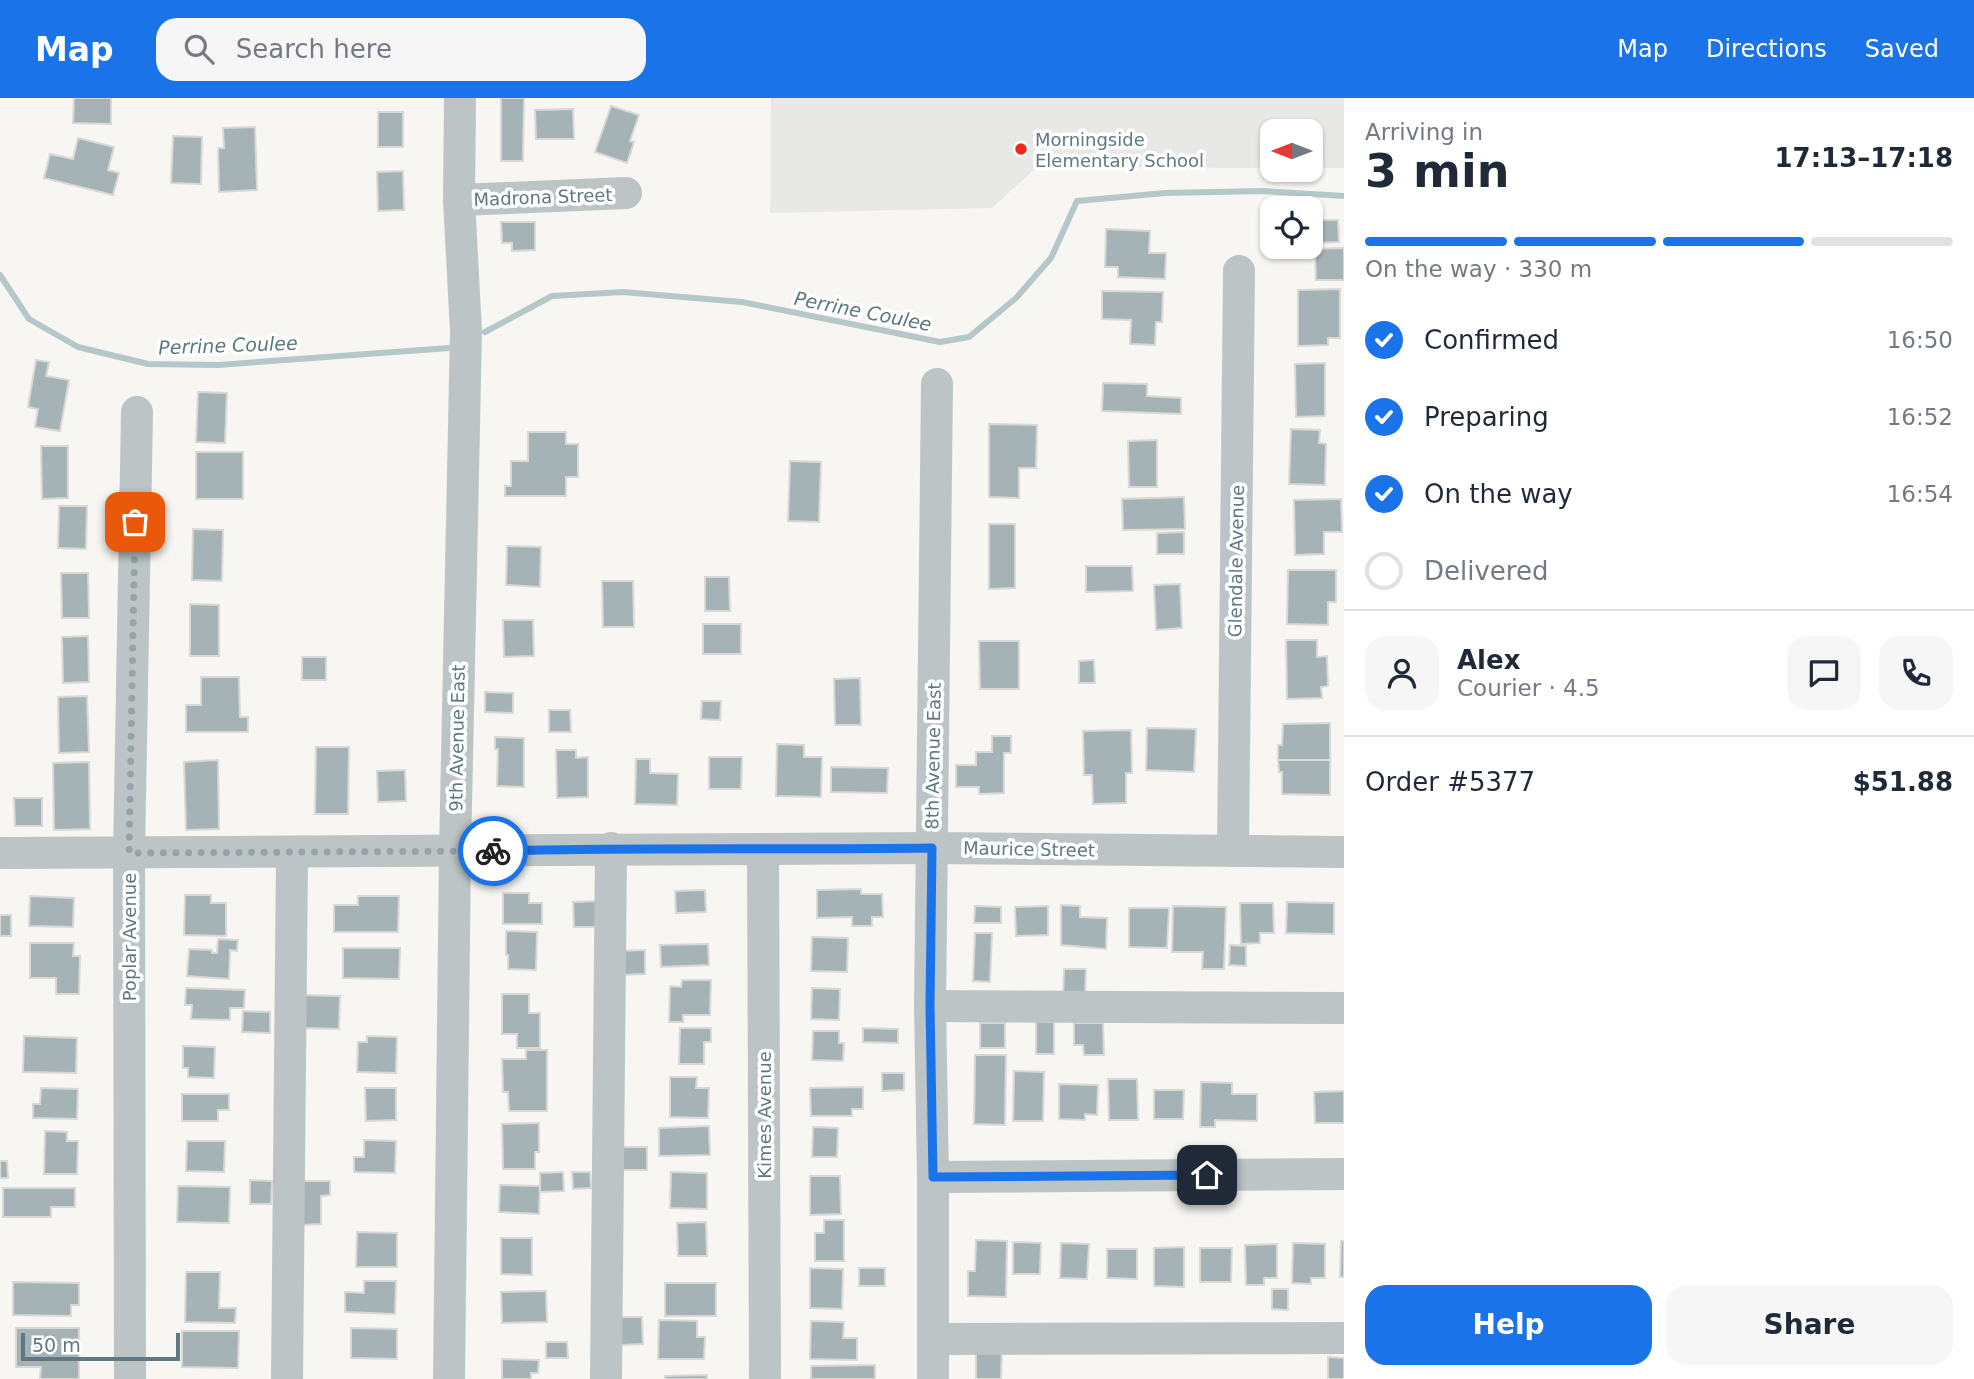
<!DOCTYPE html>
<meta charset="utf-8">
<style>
body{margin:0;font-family:"DejaVu Sans",sans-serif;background:#f6f6f7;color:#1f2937;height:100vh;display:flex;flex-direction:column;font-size:26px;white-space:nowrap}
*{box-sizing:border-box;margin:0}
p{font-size:23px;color:#747a83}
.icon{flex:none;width:38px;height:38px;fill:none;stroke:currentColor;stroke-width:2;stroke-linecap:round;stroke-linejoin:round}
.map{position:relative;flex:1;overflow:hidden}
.panel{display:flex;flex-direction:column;background:#fff;width:630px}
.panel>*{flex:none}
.needle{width:46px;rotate:270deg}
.fabs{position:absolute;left:1260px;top:21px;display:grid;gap:14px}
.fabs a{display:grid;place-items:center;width:63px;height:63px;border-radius:14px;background:#fff;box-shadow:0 2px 5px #0004;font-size:35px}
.scale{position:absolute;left:21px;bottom:18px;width:159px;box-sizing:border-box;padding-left:7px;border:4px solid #5f7881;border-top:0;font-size:19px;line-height:24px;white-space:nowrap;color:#5f7881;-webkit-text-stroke:5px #fff;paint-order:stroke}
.pin{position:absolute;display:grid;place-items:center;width:60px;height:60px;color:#fff;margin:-30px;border-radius:14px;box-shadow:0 4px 10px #0006}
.courier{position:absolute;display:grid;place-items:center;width:70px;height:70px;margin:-35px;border:5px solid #1a73e8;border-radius:50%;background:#fff;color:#222;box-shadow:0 2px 9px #0007}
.overview em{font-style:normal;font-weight:700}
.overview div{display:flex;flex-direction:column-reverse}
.overview{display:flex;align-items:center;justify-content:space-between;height:119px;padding:0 21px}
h1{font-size:46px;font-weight:700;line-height:52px}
.bar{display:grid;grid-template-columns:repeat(4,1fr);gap:10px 7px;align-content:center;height:84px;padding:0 21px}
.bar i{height:9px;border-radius:5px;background:#e0e1e3}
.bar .current{background:#1a73e8}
.bar p{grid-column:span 4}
.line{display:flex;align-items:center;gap:18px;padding:0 21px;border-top:2px solid #e0e1e3}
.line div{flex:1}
.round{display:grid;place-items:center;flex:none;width:74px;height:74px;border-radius:21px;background:#f6f6f7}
ol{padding:0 21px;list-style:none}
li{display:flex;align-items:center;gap:21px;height:77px}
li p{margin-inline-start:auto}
li .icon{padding:7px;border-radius:50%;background:#1a73e8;color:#fff;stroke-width:4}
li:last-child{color:#747a83}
li i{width:38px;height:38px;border:4px solid #e0e1e3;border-radius:50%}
.primary-button{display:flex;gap:14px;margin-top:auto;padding:14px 21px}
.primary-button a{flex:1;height:80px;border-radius:21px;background:#1a73e8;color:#fff;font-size:28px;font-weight:700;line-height:80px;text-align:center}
.primary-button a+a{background:#f6f6f7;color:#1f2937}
header{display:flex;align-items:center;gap:42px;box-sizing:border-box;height:98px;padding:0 35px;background:#1a73e8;color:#fff}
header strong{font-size:33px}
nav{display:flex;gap:38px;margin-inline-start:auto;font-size:24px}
.search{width:490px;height:63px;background:#f6f6f7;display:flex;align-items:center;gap:18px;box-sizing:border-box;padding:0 24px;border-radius:21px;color:#747a83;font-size:26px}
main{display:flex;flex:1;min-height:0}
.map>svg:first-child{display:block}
</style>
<header>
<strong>Map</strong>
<div class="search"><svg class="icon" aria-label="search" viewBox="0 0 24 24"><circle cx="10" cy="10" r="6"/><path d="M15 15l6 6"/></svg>Search here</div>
<nav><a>Map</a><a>Directions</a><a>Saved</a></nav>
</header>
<main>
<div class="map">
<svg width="1344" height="1281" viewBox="0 0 1344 1281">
<rect width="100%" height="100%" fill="#f7f6f3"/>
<polygon fill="#e8e8e7" points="771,0 1344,0 1344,70 1311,70 1311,33 1272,33 1272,70 1037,69 992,110 770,115"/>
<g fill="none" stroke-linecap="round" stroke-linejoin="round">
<g stroke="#b5c7c9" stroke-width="6">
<polyline points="0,177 29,221 78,249 148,266 218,267 449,250"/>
<polyline points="485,234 552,198 623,194 742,204 940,244 969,239 1016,200 1051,160 1077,103 1165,95 1263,93 1344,98"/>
</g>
</g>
<g fill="#a5b2b6" stroke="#d8d8d6" stroke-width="2">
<polygon points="74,0 111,0 111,26 73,25"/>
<polygon points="501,0 524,0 523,63 501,63"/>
<polygon points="611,8 639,17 630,43 634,44 627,65 595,54"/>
<polygon points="573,11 574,41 536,41 535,12"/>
<rect x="378" y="14" width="25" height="35"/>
<polygon points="255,29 257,92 219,94 218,50 224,50 223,30"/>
<polygon points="173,38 202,39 201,86 171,85"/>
<polygon points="78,40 114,49 108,72 119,75 113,97 44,80 50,56 73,61"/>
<polygon points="403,73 404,112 378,113 377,74"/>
<polygon points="1315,122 1338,122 1339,144 1316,145"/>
<polygon points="501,124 535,124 535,152 512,153 512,145 502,145"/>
<polygon points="1106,131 1150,133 1149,155 1166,155 1165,181 1118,179 1118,169 1105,169"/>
<polygon points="1344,150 1344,182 1316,182 1315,151"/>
<polygon points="1340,191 1340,240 1328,240 1328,247 1298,248 1298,192"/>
<polygon points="1102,193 1163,194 1162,224 1156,224 1155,247 1130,246 1131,222 1102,221"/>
<polygon points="36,262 49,264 46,278 69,282 60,333 35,329 38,311 28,309"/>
<polygon points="1325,265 1325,318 1296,319 1295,266"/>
<polygon points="1103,285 1147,286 1147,298 1181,300 1181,316 1102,313"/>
<polygon points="198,294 227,295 225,345 196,344"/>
<polygon points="989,326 1037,327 1036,370 1019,370 1019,400 989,399"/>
<polygon points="1291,331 1320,332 1319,345 1326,346 1325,387 1289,386"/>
<polygon points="528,334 566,334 566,346 578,346 578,379 566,379 566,398 505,398 505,388 511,388 511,363 528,363"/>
<polygon points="1157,342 1157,389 1129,389 1128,343"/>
<polygon points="41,348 68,348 68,400 42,401"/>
<rect x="196" y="354" width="47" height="47"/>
<polygon points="790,363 821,364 819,424 788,423"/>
<polygon points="1184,399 1185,431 1123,432 1122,401"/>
<polygon points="1341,401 1342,434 1324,434 1324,456 1295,457 1294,402"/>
<polygon points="59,408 87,408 86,451 58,450"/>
<polygon points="989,426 1015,426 1015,490 989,491"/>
<polygon points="193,431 223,432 222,483 192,482"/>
<polygon points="1184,434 1184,456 1157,456 1157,435"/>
<polygon points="507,448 541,449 540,489 506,487"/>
<polygon points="1086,468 1132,468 1133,493 1086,494"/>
<polygon points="1288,472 1336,472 1336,504 1328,504 1328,527 1287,526"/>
<polygon points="61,475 88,475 89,520 62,520"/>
<polygon points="705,479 729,479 730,513 705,513"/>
<polygon points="602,483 633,483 634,529 603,529"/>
<polygon points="1180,486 1182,530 1156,532 1154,487"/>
<polygon points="190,506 219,507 219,558 190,558"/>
<polygon points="503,522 533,522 534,558 504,559"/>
<rect x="703" y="526" width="38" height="30"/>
<polygon points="88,538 89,584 63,585 62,539"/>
<polygon points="1286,542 1317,542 1317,559 1327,558 1328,588 1321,589 1322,600 1287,601"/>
<polygon points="979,543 1019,543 1019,591 980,591"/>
<rect x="302" y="559" width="24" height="23"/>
<polygon points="1094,562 1095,585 1079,585 1079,563"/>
<polygon points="201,579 239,579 240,619 248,619 248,634 186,634 186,607 201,607"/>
<polygon points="860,580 861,627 835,627 834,581"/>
<polygon points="485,594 513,595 513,615 485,614"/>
<polygon points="87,598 89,654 59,655 58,599"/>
<polygon points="702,603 721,603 720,622 701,621"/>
<polygon points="549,612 570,612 571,634 549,634"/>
<polygon points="1330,625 1330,662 1278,662 1278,647 1282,647 1283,626"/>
<polygon points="1147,630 1196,631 1194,674 1146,672"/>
<polygon points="1131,632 1132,675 1126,675 1126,705 1093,706 1092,677 1084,677 1083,633"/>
<polygon points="992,638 1011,638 1011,655 1004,655 1004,695 979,696 979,689 956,689 956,667 976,667 976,654 992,654"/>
<polygon points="495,639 524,640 524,689 497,688 498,651 495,651"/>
<polygon points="777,646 804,647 804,659 822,659 821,699 776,698"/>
<polygon points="316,649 349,649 348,716 315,716"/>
<polygon points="556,652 576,652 576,660 588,659 588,699 557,700"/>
<polygon points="709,659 742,659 741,691 709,691"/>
<polygon points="636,661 650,661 650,675 678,676 677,707 635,706"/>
<polygon points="218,662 219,731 186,732 184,664"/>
<polygon points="1278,662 1330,662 1330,697 1282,696 1282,674 1279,674"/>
<polygon points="89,664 90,731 54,732 53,665"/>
<polygon points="831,669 888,670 887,695 831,694"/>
<polygon points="405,672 406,703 378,704 377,673"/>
<polygon points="14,700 42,700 42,728 15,728"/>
<polygon points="861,791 861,796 882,796 883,819 872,819 872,828 852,828 852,819 817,820 817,792"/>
<polygon points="705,792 706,814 676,815 675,793"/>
<polygon points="503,795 529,795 529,805 542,805 542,826 503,826"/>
<polygon points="185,797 211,797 211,805 226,805 226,838 184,837"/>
<polygon points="30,798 74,800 73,829 29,828"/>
<polygon points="358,798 399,798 398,834 334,834 334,807 358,807"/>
<polygon points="596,803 596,829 574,829 573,804"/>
<polygon points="1287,804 1334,805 1334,836 1286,835"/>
<polygon points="1240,805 1273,805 1274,835 1260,835 1260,845 1241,846"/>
<polygon points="1061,807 1080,808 1080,819 1107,820 1106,851 1061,847"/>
<polygon points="975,808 1001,809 1001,825 974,825"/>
<polygon points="1048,808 1048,837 1016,838 1015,809"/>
<polygon points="1173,808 1226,809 1224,871 1202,871 1203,854 1172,854"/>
<polygon points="1129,810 1169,810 1167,850 1129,849"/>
<rect x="0" y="817" width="11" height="21"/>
<polygon points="506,833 537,834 536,872 508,871 508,857 506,857"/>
<polygon points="975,835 992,835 990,884 973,883"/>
<polygon points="812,839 848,840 847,874 811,873"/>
<polygon points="218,841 238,842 237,853 230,852 229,881 187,878 189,851 212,852 212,855 217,855"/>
<polygon points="30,845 74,845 73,858 80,858 79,896 56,896 56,880 30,880"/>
<polygon points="708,846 709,867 661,869 660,847"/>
<polygon points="1230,847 1246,848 1246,868 1229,867"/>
<polygon points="343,850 400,850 399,881 343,880"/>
<polygon points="645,852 645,876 620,877 619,853"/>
<polygon points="1064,871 1086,871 1085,902 1063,902"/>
<polygon points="682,882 711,882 710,917 683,917 683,924 669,924 670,888 681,889"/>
<polygon points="186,890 245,892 244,910 230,910 230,922 191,921 192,907 185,907"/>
<polygon points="812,890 840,891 839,922 811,921"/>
<polygon points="502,896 529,896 529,915 540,915 540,950 517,950 517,936 502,936"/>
<polygon points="301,897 340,898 339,931 300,930"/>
<polygon points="243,913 270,914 270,935 242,934"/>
<rect x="1036" y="924" width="18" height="32"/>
<rect x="980" y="925" width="25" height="25"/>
<polygon points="1074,925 1103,925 1104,957 1084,957 1083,947 1074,947"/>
<polygon points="680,930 711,930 711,944 704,944 704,966 679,966"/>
<polygon points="863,930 898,931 898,945 863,944"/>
<polygon points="813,933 839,933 839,945 844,945 843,963 812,962"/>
<polygon points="24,938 77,940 76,975 23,974"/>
<polygon points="367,938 397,939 396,975 357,974 358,944 367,944"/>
<polygon points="183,948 215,949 214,980 188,979 188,970 183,970"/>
<polygon points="526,952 547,952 547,1013 509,1013 508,994 503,994 502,961 526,961"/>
<polygon points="975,957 1006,957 1005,1027 974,1026"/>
<polygon points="1014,973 1044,974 1043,1023 1013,1023"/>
<polygon points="882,975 904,975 904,992 882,993"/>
<polygon points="670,979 697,979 696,990 709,990 708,1020 670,1019"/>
<polygon points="1108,981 1137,981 1138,1022 1109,1022"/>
<polygon points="1201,984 1232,985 1232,996 1257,996 1257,1023 1215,1022 1215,1029 1200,1029"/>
<polygon points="1059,986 1098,987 1097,1017 1085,1016 1085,1022 1059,1021"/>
<polygon points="863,989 863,1011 852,1011 852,1018 811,1018 810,990"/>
<polygon points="41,990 78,991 77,1021 33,1020 33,1006 40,1006"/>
<polygon points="365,990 396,990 396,1022 366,1023"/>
<polygon points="1154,992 1184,992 1183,1021 1154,1021"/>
<polygon points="1344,993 1344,1025 1315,1025 1314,994"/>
<polygon points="182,996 229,996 229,1012 218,1012 218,1023 182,1023"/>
<polygon points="539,1025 539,1054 535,1054 535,1071 503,1071 502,1026"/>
<polygon points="709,1028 710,1057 659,1058 659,1030"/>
<polygon points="813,1029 838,1030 837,1059 812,1059"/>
<polygon points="45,1033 67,1034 67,1043 78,1043 77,1076 44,1076"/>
<polygon points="364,1042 396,1043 395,1075 354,1074 354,1059 364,1059"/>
<polygon points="187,1043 225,1043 224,1074 186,1073"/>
<rect x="623" y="1049" width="24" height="23"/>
<polygon points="0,1063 7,1063 8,1080 0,1080"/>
<polygon points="563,1074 564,1093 540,1094 540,1075"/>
<polygon points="572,1074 590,1074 591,1090 573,1091"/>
<polygon points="671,1074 707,1075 707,1111 670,1110"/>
<polygon points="810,1078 840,1078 841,1116 810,1117"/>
<polygon points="250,1082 272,1083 271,1106 250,1106"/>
<polygon points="300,1083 330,1083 330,1097 321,1098 321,1126 301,1127"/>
<polygon points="500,1087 540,1088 539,1116 499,1114"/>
<polygon points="178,1088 230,1089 229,1125 177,1124"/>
<polygon points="3,1090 75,1090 75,1109 51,1109 51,1119 3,1119"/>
<polygon points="824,1122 844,1122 844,1163 815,1163 815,1135 824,1135"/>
<polygon points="706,1124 707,1158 678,1158 677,1125"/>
<polygon points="357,1134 397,1135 397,1169 356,1169"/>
<polygon points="501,1140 532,1140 532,1177 501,1176"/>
<polygon points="976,1142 1007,1143 1006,1199 968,1198 968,1173 975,1173"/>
<polygon points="1341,1143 1344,1143 1344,1179 1340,1179"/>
<polygon points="1013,1144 1041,1145 1040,1176 1013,1176"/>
<polygon points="1061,1145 1089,1146 1087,1181 1060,1180"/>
<polygon points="1293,1145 1325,1146 1325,1180 1311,1180 1311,1186 1292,1185"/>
<polygon points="1277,1146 1277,1180 1264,1180 1264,1187 1246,1187 1245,1147"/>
<polygon points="1184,1149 1184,1189 1154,1188 1154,1150"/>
<polygon points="1200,1150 1232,1150 1231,1184 1200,1184"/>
<polygon points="1107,1151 1137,1151 1137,1181 1107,1180"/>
<polygon points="810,1170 843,1171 842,1211 810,1210"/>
<rect x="859" y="1170" width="26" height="18"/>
<polygon points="186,1174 220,1174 219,1210 236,1210 235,1225 185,1224"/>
<polygon points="364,1183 396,1183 395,1216 345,1214 345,1194 364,1195"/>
<polygon points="13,1184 79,1185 79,1207 71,1207 71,1218 13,1217"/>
<rect x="665" y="1185" width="51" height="33"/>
<polygon points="1272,1191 1288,1191 1288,1212 1272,1211"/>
<polygon points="546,1193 547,1224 502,1225 501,1194"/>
<polygon points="621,1219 642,1219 643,1246 621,1247"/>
<polygon points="659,1222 697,1223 697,1239 705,1239 704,1261 658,1261"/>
<polygon points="811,1223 844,1224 843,1240 857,1240 857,1262 810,1261"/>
<polygon points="16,1230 79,1230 79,1281 40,1281 41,1269 16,1269"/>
<polygon points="351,1230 397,1231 397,1261 351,1260"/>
<polygon points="182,1233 239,1233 238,1270 182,1269"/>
<polygon points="546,1244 567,1244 568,1260 546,1260"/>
<polygon points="976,1249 1002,1250 1001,1281 976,1281"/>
<polygon points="1328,1259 1344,1260 1344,1281 1328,1281"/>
<polygon points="502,1261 539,1262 538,1275 531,1275 531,1281 502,1281"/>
<polygon points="875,1267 875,1281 811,1281 811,1268"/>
<polygon points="707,1277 707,1281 665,1281 665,1278"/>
</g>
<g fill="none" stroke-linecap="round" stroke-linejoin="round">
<g stroke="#bcc4c6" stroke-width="32">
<polyline points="459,102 626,95"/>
<polyline points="763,752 765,1281"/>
<polyline points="1233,753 1239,173"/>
<polyline points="0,755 932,750 1344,754"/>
<polyline points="930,908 1344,910"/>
<polyline points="933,1079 1344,1076"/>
<polyline points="933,1241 1344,1240"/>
<polyline points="130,1281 129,755 137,314"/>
<polyline points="287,1281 292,754"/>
<polyline points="449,1281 455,754 466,234 459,102 460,0"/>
<polyline points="606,1281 611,750"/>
<polyline points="933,1281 933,1079 930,908 937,286"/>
</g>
</g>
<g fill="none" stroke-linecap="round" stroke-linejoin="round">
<polyline stroke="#94a4a9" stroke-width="7" stroke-dasharray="0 12.6" points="135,424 129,755 493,753"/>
<path stroke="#1a73e8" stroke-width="9" d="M493,753C639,749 786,752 932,750L930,908L933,1079L1207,1077"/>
</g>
<circle fill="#f12719" stroke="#fff" stroke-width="2.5" cx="1021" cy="51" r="7"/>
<g text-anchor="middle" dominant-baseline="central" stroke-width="7" stroke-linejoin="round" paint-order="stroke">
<g font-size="18" fill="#5f7881" stroke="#fff" text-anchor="start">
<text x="1035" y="41">Morningside<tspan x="1035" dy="21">Elementary School</tspan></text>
</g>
<g font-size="18" fill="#5f7881" stroke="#fff">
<text transform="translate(543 99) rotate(-2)">Madrona Street</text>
<text transform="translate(1236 463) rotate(-89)">Glendale Avenue</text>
<text transform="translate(457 640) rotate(-89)">9th Avenue East</text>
<text transform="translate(933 658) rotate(-89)">8th Avenue East</text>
<text transform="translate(1029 751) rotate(1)">Maurice Street</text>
<text transform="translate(129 839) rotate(-90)">Poplar Avenue</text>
<text transform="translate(764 1017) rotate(-90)">Kimes Avenue</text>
</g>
<g font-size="19" font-style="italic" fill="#5a787c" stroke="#fff">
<text transform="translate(863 213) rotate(11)">Perrine Coulee</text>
<text transform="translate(228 247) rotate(-2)">Perrine Coulee</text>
</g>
</g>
</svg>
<div class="fabs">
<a><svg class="needle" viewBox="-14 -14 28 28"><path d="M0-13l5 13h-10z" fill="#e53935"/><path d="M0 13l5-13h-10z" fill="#747a83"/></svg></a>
<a><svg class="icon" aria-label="locate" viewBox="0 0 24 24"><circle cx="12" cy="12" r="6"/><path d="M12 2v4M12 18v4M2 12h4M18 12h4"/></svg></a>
</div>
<div class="scale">50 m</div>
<div class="pin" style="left:135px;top:424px;background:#ea580c"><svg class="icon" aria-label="bag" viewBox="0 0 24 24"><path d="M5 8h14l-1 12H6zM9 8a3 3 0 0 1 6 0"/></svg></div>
<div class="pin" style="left:1207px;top:1077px;background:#1f2937"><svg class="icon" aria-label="home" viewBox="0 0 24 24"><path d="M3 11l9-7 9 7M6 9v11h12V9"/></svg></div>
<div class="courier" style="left:493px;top:753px"><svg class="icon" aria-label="bike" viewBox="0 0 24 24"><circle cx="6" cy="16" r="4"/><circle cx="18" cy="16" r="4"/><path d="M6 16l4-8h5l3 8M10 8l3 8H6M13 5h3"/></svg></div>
</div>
<section class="panel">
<div class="overview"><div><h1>3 min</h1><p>Arriving in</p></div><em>17:13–17:18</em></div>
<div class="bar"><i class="current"></i><i class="current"></i><i class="current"></i><i></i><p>On the way · 330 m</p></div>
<ol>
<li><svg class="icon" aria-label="check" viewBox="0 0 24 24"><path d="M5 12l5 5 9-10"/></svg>Confirmed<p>16:50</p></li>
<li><svg class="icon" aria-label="check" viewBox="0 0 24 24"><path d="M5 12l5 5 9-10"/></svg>Preparing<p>16:52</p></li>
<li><svg class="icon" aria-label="check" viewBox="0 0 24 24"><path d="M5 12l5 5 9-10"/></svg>On the way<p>16:54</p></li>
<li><i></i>Delivered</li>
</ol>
<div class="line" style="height:126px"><a class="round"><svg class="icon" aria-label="person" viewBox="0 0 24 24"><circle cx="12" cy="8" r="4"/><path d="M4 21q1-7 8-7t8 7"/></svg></a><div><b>Alex</b><p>Courier · 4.5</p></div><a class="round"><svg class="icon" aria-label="chat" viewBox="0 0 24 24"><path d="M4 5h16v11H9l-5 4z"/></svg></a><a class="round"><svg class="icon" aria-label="phone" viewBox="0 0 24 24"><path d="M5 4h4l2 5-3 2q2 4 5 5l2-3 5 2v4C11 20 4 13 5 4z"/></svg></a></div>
<div class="line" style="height:91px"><div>Order #5377</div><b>$51.88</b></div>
<div class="primary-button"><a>Help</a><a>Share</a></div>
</section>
</main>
